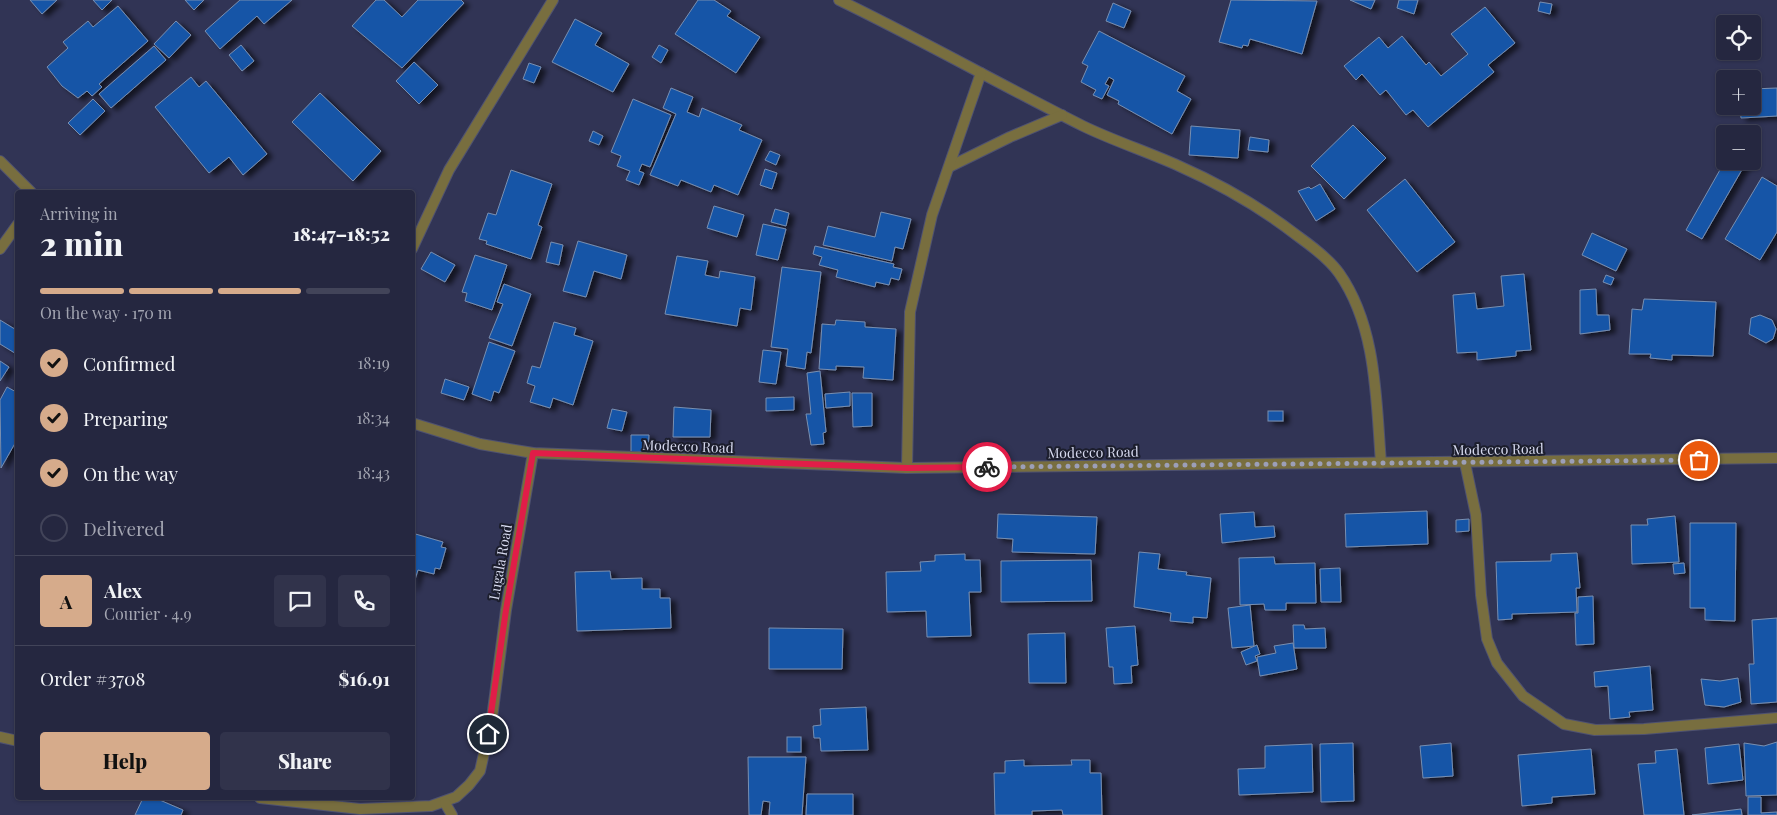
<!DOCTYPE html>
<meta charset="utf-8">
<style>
body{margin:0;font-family:"Playfair Display",serif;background:#31334b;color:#f1f3f6;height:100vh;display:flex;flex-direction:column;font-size:19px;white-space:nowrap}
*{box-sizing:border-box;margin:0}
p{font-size:16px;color:#a3a5b1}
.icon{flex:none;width:28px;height:28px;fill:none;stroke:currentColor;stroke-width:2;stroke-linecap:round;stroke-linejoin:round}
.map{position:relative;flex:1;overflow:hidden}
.panel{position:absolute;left:15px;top:190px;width:400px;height:610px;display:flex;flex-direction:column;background:#252740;border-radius:5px;box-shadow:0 1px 4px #0004,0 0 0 1px #424459}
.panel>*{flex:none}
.buttons{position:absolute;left:1716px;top:15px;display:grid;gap:10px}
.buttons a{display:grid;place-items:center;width:45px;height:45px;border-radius:5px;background:#252740;box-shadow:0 1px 4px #0004,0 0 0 1px #424459;font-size:25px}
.pin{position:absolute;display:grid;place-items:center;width:42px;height:42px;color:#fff;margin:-21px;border:2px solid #fff;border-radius:50%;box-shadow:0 1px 5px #0007}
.courier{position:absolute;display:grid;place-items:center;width:50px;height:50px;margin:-25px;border:4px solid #e11d48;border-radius:50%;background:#fff;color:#222;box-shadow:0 1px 6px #0007}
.head em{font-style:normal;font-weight:800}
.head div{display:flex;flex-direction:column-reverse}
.head{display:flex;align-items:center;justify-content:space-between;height:85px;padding:0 25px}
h1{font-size:32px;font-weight:800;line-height:38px}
.bar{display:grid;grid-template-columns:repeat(4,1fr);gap:8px 5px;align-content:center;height:60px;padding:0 25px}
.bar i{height:6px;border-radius:4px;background:#424459}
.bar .selected{background:#d6ab8b}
.bar p{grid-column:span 4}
.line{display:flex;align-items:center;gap:12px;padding:0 25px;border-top:1px solid #424459}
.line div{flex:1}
.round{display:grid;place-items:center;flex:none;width:52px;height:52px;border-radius:5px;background:#31334b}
ol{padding:0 25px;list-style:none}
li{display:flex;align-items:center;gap:15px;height:55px}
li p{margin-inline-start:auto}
li .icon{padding:5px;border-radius:50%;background:#d6ab8b;color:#111;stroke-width:4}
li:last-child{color:#a3a5b1}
li i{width:28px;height:28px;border:2px solid #424459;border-radius:50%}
.button{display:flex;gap:10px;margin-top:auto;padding:10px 25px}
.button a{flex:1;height:58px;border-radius:5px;background:#d6ab8b;color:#111;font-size:20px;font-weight:800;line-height:58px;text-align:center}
.button a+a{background:#31334b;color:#f1f3f6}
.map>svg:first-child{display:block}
</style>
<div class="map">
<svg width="1777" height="815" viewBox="0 0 1777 815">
<defs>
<filter id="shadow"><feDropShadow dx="5.5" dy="3" stdDeviation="2.5" flood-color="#0009"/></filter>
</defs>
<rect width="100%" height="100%" fill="#313455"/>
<g fill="#1554a7" stroke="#788fb1" filter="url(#shadow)">
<polygon points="30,0 57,0 42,14"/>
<polygon points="93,0 112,0 102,10"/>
<polygon points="185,0 204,0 194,10"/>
<polygon points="240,0 292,0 264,24 257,16 220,49 205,31"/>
<polygon points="376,0 384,0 402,17 418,0 461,0 464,3 402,68 352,26"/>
<polygon points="698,0 714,0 731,11 727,16 760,37 736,73 675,34"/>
<polygon points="1231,0 1317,1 1302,54 1250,39 1248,46 1243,45 1242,48 1219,42"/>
<polygon points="1350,0 1375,0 1371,9"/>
<polygon points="1399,0 1418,0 1414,14 1397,8"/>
<polygon points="1540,2 1552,4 1550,14 1538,11"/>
<polygon points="1113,3 1131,11 1124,28 1106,21"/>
<polygon points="118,6 148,41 99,84 102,87 92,96 87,91 78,98 62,86 47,67 68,48 63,42 88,21 93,27"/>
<polygon points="1485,7 1515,43 1488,65 1494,72 1428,127 1413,110 1406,115 1386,90 1380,95 1362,74 1356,80 1344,66 1379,37 1388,48 1402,36 1426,65 1429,62 1441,76 1468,54 1451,34"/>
<polygon points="575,19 602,33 595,45 629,64 613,92 552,62"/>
<polygon points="176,21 191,35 169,58 154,44"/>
<polygon points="1099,31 1185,76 1177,91 1191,99 1172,134 1118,104 1119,101 1107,95 1114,80 1109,77 1105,84 1109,86 1102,99 1093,95 1096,90 1081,82 1088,66 1082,63"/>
<polygon points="241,45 254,61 242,71 229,55"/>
<polygon points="659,45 668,50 661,63 652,57"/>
<polygon points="154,46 166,60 111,108 99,94"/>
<polygon points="414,62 438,85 419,104 396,81"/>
<polygon points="529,63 541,67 534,83 523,79"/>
<polygon points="191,77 199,87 206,81 267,154 243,175 229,157 209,173 155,107"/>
<polygon points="671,88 693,97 687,112 699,117 702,108 742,125 739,130 762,140 738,195 714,185 711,192 681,180 678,186 650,175 676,114 663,108"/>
<polygon points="1777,88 1777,116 1741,118 1740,106 1752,106 1752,89"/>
<polygon points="320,93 381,151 353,181 292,122"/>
<polygon points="93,99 105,111 80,135 68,123"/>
<polygon points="633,99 671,115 650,167 642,164 639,171 644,173 639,185 626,180 630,171 617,166 621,156 611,152"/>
<polygon points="1353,125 1386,158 1344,199 1311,166"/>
<polygon points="1191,126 1240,130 1238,158 1189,155"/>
<polygon points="593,131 603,136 599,145 589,141"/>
<polygon points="1250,137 1269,140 1268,152 1248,150"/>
<polygon points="770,151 780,155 776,165 765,160"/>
<polygon points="1725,161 1747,161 1702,239 1686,230"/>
<polygon points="765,169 777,173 772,189 760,185"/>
<polygon points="511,170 552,184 538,225 542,227 531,259 486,244 487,241 479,239 488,213 496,215"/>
<polygon points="1762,177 1777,186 1777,232 1760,260 1725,239"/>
<polygon points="1405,179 1455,242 1417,272 1367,210"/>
<polygon points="1320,184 1335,209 1316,221 1298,191 1309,187 1311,189"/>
<polygon points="714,206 744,215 737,237 707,228"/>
<polygon points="775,209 789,213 786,226 771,222"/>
<polygon points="881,212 911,219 903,249 895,247 892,261 823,245 828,226 875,237"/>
<polygon points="763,224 786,229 778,260 756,255"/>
<polygon points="1592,233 1627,249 1616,271 1582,255"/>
<polygon points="578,241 627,255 621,279 594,271 586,297 563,291"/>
<polygon points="551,242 563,245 559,265 546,262"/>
<polygon points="815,246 894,264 893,267 902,269 899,280 891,278 889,285 876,282 875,287 836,277 838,270 819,265 822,257 813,254"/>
<polygon points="431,252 455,265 445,282 421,269"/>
<polygon points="475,255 507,265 492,310 465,301 467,293 462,292"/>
<polygon points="677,256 708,261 705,275 719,278 720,271 755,277 751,310 740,308 737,326 665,314"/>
<polygon points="782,267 821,272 811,353 807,352 805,369 786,366 788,349 771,347"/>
<polygon points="1524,274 1531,350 1516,351 1516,356 1477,360 1477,352 1457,353 1453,295 1475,293 1477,309 1504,306 1501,276"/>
<polygon points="1606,275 1614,278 1611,285 1603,282"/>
<polygon points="504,284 531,294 512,346 489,338 503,304 497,302"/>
<polygon points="1596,289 1597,315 1609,315 1610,330 1580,334 1580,290"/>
<polygon points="1644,299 1716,302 1713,356 1672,355 1672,360 1650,358 1651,354 1629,354 1632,309 1642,310"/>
<polygon points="1760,315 1772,320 1776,329 1773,339 1766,343 1749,334 1751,318"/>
<polygon points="0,320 18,331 18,355 0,344"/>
<polygon points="836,320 865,322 865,327 896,329 893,380 863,378 864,367 836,366 836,370 819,369 822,324 835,325"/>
<polygon points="554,322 576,328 574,335 593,341 573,405 553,398 550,408 530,402 535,386 527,383 532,366 540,368"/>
<polygon points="489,342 515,351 499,393 494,391 491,401 472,394"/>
<polygon points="763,350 781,352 776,384 759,382"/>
<polygon points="0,361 9,367 0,381"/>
<polygon points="820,371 826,432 823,433 824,444 811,445 806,414 811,414 807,373"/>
<polygon points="445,379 469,387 464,400 441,393"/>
<polygon points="7,387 18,393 18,438 1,468 0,400"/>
<polygon points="850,392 850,406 826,408 825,394"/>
<polygon points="852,393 872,393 872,426 853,427"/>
<polygon points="794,397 794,410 766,411 766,398"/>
<polygon points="674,407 711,410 710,437 673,437"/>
<polygon points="612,409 627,412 622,431 607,428"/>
<rect x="1268" y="411" width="15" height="10"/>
<polygon points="631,435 649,435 648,452 631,452"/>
<polygon points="1427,511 1428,544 1346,547 1345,514"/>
<polygon points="1254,512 1255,527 1274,526 1275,537 1222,543 1220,514"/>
<polygon points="998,514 1097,517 1095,554 1012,552 1013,539 997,538"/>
<polygon points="1675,516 1679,562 1632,564 1631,525 1648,525 1647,519"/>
<polygon points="1469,519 1469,531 1456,532 1456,520"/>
<polygon points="1690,523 1736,523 1735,621 1705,620 1705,608 1690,608"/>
<polygon points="412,533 443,542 441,547 446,548 440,569 435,568 434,574 418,570 412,589"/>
<polygon points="1139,552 1160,554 1158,569 1187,572 1186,575 1211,578 1207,618 1193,617 1193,623 1170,621 1171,613 1134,607"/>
<polygon points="1577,553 1580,588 1576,588 1577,612 1512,614 1512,619 1498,620 1496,562 1551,561 1551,554"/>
<polygon points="965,554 965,560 980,560 981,592 969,592 971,636 927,637 926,611 887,612 886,572 921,571 920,562 935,561 935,555"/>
<polygon points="1274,557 1275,564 1315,563 1316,603 1286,603 1286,610 1265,610 1264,604 1240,605 1239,558"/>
<polygon points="1091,560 1092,601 1001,602 1001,561"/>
<polygon points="1684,563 1685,573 1674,574 1673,564"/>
<polygon points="1340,568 1341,602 1321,602 1320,569"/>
<polygon points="610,571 611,579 642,578 642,589 660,589 660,598 670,598 671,628 577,631 575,572"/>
<polygon points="1593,596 1594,644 1576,645 1575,613 1578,613 1578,597"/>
<polygon points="1250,605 1254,646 1232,648 1228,608"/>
<polygon points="1777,618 1777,702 1751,704 1749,664 1754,664 1752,620"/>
<polygon points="1293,625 1304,625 1305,629 1325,628 1326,648 1294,648"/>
<polygon points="1135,626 1138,665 1131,666 1132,683 1114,684 1113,667 1109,667 1106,628"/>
<polygon points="769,628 843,629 842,669 769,669"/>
<polygon points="1065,633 1066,683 1029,683 1028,634"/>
<polygon points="1293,643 1297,669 1260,676 1257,657 1276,653 1274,646"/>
<polygon points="1257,645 1260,654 1255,656 1257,661 1246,665 1241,652"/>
<polygon points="1650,666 1653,710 1629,712 1630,717 1610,719 1608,686 1595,687 1594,672"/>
<polygon points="1738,678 1741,702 1724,707 1705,705 1701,679 1720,681"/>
<polygon points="866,707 868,750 821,751 820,738 814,738 813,726 821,725 820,709"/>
<rect x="787" y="737" width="14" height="15"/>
<polygon points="1777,742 1777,795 1746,796 1744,743 1764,746"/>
<polygon points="1353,743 1354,801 1321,802 1320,744"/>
<polygon points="1451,743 1453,776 1423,778 1420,746"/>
<polygon points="1312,744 1313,792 1239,795 1238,769 1265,768 1265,746"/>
<polygon points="1739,744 1743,780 1708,784 1705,748"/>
<polygon points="1591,749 1595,794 1552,797 1552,803 1522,806 1518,755"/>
<polygon points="1677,749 1684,815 1644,815 1638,764 1656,763 1655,751"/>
<polygon points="748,757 806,757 802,815 769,815 770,802 763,801 761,815 749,815"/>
<polygon points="1024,760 1024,766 1072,765 1071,760 1090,760 1090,773 1101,773 1102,815 1063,815 1062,810 1032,811 1032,815 995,815 994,773 1005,773 1005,761"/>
<polygon points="807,794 853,794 853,815 806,815"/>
<polygon points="1748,797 1761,797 1761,813 1777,812 1777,815 1748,815"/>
<polygon points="143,798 155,798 183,810 181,815 135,815"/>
<polygon points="1741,809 1742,815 1692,815"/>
</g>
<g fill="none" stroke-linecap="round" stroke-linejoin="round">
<g stroke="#4f5271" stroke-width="12">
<g id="minor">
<path d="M839,0C922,40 1001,85 1083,126C1114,141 1148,152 1179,166C1222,185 1262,208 1299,237C1313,247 1329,259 1339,273C1377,327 1376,400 1381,463"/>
<polyline points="0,161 31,192"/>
<polyline points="949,167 1010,137 1062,115"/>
<polyline points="0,249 18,224"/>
<polyline points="412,249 449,170 553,0"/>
<polyline points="412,423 480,444 533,453 907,468 1777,458"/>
<polyline points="1465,463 1476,515 1481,595 1487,639 1497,663 1523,696 1564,724 1595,730 1644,729 1777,718"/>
<polyline points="907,468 910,312 932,215 981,73"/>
<polyline points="0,737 18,741"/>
<polyline points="260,798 360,809 431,806 456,797 469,785 480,771 492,718 506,610 533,453"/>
<polyline points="445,803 452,815"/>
</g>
</g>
<use href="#minor" stroke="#786e3f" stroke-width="10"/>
</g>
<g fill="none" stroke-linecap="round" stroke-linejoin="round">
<polyline stroke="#9c9fb8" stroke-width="5" stroke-dasharray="0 9" points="987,467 1699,460"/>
<polyline stroke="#e11d48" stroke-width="6" points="488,734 506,610 533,453 907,468 987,467"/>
</g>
<g text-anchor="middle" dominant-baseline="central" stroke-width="4" stroke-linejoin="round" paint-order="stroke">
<g font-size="14" fill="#d6d9ee" stroke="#1c1e2d">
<text transform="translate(688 446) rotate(2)">Modecco Road</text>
<text transform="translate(1498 449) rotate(-1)">Modecco Road</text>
<text transform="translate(1093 452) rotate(-1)">Modecco Road</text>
<text transform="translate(500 562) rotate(-80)">Lugala Road</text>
</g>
</g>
</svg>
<div class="buttons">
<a><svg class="icon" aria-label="locate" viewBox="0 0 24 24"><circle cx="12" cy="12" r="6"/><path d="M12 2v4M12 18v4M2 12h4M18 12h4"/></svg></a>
<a>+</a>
<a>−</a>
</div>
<div class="pin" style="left:1699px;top:460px;background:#ea580c"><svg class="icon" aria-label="bag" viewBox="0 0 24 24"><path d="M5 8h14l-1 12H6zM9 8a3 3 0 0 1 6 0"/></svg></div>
<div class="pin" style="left:488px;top:734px;background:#1f2937"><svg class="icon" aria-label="home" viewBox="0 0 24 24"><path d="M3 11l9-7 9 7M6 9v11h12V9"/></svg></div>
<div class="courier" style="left:987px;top:467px"><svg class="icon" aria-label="bike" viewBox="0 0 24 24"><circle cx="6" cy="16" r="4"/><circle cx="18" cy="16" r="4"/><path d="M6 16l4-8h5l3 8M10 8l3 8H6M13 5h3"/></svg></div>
<section class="panel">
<div class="head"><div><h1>2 min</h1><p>Arriving in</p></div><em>18:47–18:52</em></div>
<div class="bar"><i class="selected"></i><i class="selected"></i><i class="selected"></i><i></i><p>On the way · 170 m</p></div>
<ol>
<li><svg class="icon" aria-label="check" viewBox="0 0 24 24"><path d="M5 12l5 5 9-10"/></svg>Confirmed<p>18:19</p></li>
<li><svg class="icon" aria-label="check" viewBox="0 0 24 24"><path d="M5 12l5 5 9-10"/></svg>Preparing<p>18:34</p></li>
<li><svg class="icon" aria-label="check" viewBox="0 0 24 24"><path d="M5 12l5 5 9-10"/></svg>On the way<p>18:43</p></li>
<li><i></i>Delivered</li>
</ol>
<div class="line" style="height:90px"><b class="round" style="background:#d6ab8b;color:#111">A</b><div><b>Alex</b><p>Courier · 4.9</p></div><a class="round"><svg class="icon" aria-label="chat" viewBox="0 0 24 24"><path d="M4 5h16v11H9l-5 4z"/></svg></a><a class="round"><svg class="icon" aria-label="phone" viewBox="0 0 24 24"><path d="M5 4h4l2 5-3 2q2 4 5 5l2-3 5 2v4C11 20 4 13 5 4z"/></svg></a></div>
<div class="line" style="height:65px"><div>Order #3708</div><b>$16.91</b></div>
<div class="button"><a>Help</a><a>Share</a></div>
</section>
</div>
